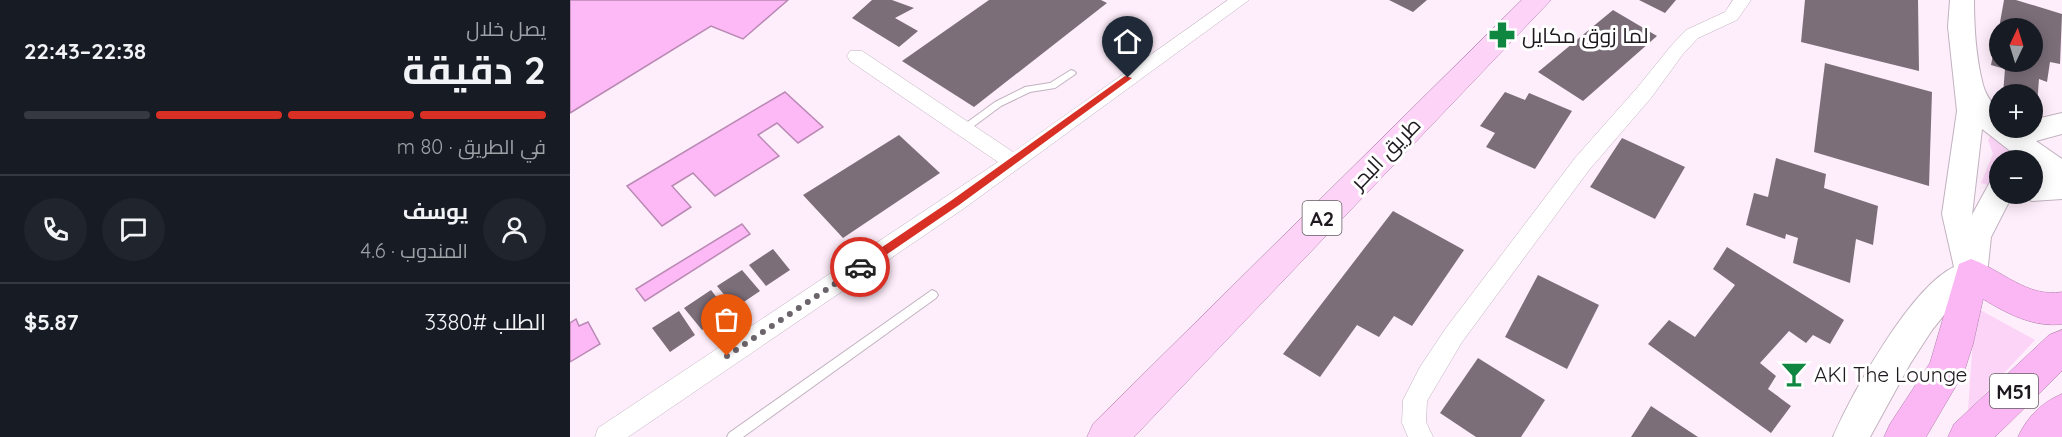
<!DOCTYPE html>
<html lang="ar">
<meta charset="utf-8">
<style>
body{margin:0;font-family:Quicksand,Cairo,sans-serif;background:#20242c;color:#f1f3f6;direction:rtl;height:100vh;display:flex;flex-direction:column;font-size:22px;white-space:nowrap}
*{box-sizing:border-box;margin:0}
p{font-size:20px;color:#9ea1a6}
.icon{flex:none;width:33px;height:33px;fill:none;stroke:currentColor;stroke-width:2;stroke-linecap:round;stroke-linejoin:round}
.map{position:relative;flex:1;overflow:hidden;direction:ltr}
.panel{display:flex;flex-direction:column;background:#171b24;width:570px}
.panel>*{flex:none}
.needle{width:39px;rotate:4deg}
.buttons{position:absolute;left:1419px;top:18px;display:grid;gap:12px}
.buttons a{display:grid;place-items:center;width:54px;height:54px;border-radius:50%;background:#171b24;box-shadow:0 3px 15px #0003;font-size:30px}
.pin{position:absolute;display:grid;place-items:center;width:51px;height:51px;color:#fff;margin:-62px -26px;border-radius:50% 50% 50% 0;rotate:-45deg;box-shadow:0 0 6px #0007}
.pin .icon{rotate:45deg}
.courier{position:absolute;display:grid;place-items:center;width:60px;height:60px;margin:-30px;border:4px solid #d93025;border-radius:50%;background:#fff;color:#222;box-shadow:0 2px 8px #0007}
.head em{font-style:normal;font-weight:700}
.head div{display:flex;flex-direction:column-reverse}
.head{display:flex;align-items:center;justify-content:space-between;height:102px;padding:0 24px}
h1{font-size:39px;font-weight:700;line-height:45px}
.bar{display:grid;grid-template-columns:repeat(4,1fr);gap:9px 6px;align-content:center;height:72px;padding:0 24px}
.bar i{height:8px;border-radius:4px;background:#363941}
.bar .current{background:#d93025}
.bar p{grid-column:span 4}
.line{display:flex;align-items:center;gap:15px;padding:0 24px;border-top:2px solid #363941}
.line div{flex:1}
.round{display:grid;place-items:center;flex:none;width:63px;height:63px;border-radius:32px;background:#20242c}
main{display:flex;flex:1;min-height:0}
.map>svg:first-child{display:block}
</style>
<main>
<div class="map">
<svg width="1492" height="437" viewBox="0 0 1492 437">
<rect width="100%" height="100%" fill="#feeefb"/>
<g fill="#fcd4f7">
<polygon points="1421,136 1432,138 1451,156 1452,160 1430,160 1429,171 1421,186 1411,183 1423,154 1418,140"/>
<polygon points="1405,307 1465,340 1398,412"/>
</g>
<g fill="#fcb9f5" stroke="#b989b4" stroke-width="1.5">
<polygon points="0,0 218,0 173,39 141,26 0,113"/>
<polygon points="215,92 253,127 228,143 207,123 188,135 209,156 145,196 123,173 102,186 121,207 92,226 57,186"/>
<polygon points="172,224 180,234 75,301 66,289"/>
<polygon points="6,319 9,326 18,322 30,344 0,362 0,323"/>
</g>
<g fill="#7b6e79">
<polygon points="302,0 322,0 344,8 325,18 348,31 329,47 282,18"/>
<polygon points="419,0 531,0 537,3 404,107 332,61"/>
<polygon points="819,0 857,0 843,12"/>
<polygon points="1069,0 1106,0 1095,13"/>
<polygon points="1235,0 1348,0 1349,71 1231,42"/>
<polygon points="1434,0 1446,0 1492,14 1490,64 1480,62 1477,82 1469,79 1467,105 1462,104 1462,94 1433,94 1435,69 1421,65 1428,29 1430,62 1462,62 1462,28 1429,28"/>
<polygon points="1043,10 1087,36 1013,101 968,72"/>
<polygon points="1255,63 1362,92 1359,186 1244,152"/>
<polygon points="935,92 955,100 959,93 1002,111 965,169 916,147 925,133 910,126"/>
<polygon points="329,135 370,173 273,238 233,195"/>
<polygon points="1052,138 1115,167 1085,219 1020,187"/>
<polygon points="1206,158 1256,174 1254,188 1308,206 1303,245 1286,239 1280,283 1223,263 1228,238 1216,234 1215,239 1176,225 1184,193 1198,197"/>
<polygon points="823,211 894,250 842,326 824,316 809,337 787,325 750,377 713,354"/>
<polygon points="1157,247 1274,320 1260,344 1243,335 1236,343 1219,331 1190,363 1206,376 1198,389 1221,406 1201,433 1078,344 1099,320 1125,337 1165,285 1143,269"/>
<polygon points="203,249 220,270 196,286 179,265"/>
<polygon points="172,270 190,291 165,308 147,286"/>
<polygon points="968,275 1029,305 997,369 935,337"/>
<polygon points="141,290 158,312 132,330 114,308"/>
<polygon points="109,311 125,335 100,352 82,328"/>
<polygon points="908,358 975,400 951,437 906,437 870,413"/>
<polygon points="1081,406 1128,437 1061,437"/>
</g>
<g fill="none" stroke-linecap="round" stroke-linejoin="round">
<g stroke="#c1b2bf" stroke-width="2">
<g id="service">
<polygon points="501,70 504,71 506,73 504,75 485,88 460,92 431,106 396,132 393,133 388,129 425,102 455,87 480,83"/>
<polygon points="362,290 366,292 368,295 366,298 173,437 157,437 159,433"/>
</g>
</g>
<g stroke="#c1b2bf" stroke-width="1">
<g id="minor">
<polygon points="658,0 679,0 393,209 58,437 25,437 28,428 428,162 280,61 277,56 280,51 292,51 443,152"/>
<polygon points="1163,0 1181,0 1167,20 1128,38 1113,54 1081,98 1019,170 892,342 857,401 856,422 863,437 838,437 832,423 833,400 850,367 876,328 1005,158 1067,88 1101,46 1116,30 1155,12"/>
</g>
</g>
<g stroke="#c1b2bf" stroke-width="2">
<path id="secondary" d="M1380,0H1404C1404,28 1406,58 1413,85C1419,105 1430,105 1430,128H1462V120L1492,113V134L1466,141L1492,159V199L1462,201L1452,197L1450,194H1462V177H1473L1462,168V160H1452L1412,129L1402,215L1420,182L1430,178V194H1443L1421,237L1417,274L1412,284L1391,294L1362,330L1340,364L1300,437H1263C1282,393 1341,287 1384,267L1372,214L1387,111L1378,27Z"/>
</g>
<g stroke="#ae7fa9" stroke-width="1">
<polygon id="primary" points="952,0 981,0 564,437 517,437 523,424"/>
</g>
<g stroke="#ae7fa9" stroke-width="1">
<g id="motorway">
<path d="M1401,259C1432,270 1457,298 1492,292V324C1464,328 1436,313 1413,299L1403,344L1394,372L1356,437H1314L1320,424L1360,363L1389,264Z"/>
<polygon points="1492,330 1492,371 1425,437 1378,437 1384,424 1479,335"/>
<path d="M1492,394V437H1448C1457,417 1472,402 1492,394Z"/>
</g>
</g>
<use href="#service" fill="#fff" fill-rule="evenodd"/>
<use href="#minor" fill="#fff" fill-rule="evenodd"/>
<use href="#secondary" fill="#fff" fill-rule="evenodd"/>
<use href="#primary" fill="#fdd3f8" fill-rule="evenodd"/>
<use href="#motorway" fill="#fbb6f4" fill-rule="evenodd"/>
</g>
<polygon fill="#d93025" points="555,76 562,78 389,205 294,270 287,270 287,264 382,200"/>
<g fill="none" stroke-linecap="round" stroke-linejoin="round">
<polyline stroke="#6c646b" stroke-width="6" stroke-dasharray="0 10.8" points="157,356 290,267"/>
</g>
<defs>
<g id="pharmacy-bare" transform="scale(2.07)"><path d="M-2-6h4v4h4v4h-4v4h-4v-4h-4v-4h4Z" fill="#108741" stroke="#fff" stroke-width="2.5" paint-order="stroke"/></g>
<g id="bar-bare" transform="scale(2.07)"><path d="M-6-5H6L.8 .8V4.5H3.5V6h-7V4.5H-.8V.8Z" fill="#108741" stroke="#fff" stroke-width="2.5" paint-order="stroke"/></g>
</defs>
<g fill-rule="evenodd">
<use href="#pharmacy-bare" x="932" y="35"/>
<use href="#bar-bare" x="1224" y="374"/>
</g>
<g text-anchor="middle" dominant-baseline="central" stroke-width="6" stroke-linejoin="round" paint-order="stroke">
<g fill="#fff" stroke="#625e62" stroke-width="1.5">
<rect x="732.5" y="201" width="39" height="34" rx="4.5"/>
<rect x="1420" y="374" width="48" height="34" rx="4.5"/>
</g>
<g font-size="20" font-weight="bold" fill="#1e191e">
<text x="752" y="218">A2</text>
<text x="1444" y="391">M51</text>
</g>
<g font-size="21" fill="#1e191e" stroke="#fff" text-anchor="start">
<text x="952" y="35">لما زوق مكايل</text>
<text x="1244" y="374">AKI The Lounge</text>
</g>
<g font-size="21" fill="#1e191e" stroke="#fff">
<text transform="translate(815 153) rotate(-46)">طريق البحر</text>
</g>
</g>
</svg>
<div class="buttons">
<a><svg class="needle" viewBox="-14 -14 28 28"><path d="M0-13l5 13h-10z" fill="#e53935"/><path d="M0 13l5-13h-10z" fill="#9ea1a6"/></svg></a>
<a>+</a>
<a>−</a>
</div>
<div class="pin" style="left:157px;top:356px;background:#ea580c"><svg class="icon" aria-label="bag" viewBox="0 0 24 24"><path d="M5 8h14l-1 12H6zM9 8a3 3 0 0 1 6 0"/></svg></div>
<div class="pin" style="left:558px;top:78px;background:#1f2937"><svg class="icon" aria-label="home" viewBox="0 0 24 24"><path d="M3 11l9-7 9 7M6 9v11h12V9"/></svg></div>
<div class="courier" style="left:290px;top:267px"><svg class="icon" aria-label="car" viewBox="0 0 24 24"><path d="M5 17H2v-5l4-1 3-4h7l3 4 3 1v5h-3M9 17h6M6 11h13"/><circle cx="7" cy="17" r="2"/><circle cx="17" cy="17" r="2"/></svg></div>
</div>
<section class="panel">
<div class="head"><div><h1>2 دقيقة</h1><p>يصل خلال</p></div><em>22:38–22:43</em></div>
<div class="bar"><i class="current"></i><i class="current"></i><i class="current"></i><i></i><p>في الطريق · 80 m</p></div>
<div class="line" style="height:108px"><a class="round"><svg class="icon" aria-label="person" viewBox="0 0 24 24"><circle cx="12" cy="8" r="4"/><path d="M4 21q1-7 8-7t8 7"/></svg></a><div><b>يوسف</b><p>المندوب · 4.6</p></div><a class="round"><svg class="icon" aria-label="chat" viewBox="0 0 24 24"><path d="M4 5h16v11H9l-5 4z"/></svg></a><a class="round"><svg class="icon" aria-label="phone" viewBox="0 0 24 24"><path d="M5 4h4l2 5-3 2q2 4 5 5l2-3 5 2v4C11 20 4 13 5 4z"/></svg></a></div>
<div class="line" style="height:78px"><div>الطلب #3380</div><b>$5.87</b></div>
</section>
</main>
